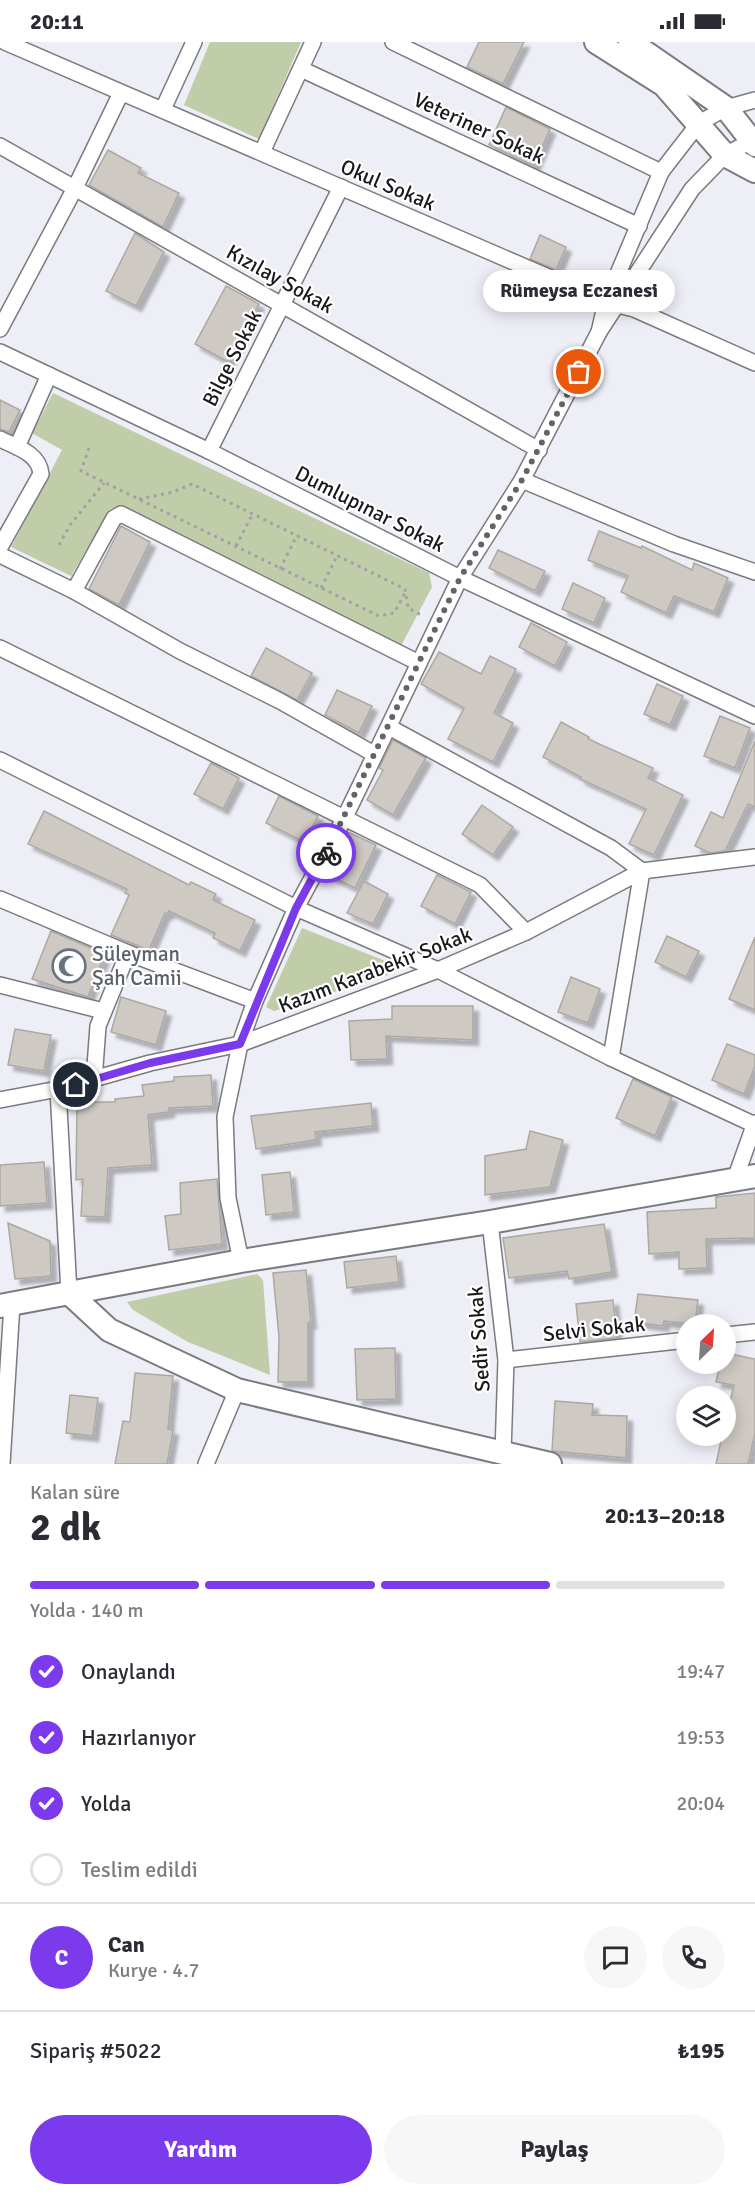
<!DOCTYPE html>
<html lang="tr">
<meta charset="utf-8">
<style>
body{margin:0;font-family:Signika,sans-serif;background:#f7f7f7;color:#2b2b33;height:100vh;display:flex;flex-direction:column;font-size:22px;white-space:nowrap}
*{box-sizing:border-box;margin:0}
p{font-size:20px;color:#7c7c81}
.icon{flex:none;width:33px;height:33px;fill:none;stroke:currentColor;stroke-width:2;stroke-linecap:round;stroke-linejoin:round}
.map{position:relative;height:1422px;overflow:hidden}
.side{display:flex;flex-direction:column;background:#fff;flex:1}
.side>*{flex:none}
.needle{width:39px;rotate:25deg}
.controls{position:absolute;left:676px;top:1272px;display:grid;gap:12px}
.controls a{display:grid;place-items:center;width:60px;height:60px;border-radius:50%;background:#fff;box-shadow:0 3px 15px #0003;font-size:30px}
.pin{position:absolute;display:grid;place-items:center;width:51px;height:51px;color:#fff;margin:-26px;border:3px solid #fff;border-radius:50%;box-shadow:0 2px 6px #0007}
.courier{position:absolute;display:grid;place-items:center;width:60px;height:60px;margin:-30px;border:4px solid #7c3aed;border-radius:50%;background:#fff;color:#222;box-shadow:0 2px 8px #0007}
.bubble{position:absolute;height:42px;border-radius:21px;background:#fff;box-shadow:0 3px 15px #0003;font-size:20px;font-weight:700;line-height:42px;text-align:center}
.summary em{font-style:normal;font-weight:700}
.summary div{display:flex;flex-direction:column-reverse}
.summary{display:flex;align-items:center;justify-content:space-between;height:102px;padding:0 30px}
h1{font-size:39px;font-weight:700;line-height:45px}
.bar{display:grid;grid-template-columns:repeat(4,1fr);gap:9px 6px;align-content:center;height:72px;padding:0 30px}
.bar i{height:8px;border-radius:4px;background:#e1e1e2}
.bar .on{background:#7c3aed}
.bar p{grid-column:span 4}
.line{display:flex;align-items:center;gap:15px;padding:0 30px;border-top:2px solid #e1e1e2}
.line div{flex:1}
.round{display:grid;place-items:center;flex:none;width:63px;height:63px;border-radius:32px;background:#f7f7f7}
ol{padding:0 30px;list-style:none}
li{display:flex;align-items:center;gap:18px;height:66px}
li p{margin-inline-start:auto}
li .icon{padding:6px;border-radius:50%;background:#7c3aed;color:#fff;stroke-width:4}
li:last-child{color:#7c7c81}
li i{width:33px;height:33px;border:3px solid #e1e1e2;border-radius:50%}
.action{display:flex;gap:12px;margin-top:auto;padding:12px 30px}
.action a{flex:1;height:69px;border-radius:36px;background:#7c3aed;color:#fff;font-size:24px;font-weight:700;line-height:69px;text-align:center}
.action a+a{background:#f7f7f7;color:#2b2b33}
.status{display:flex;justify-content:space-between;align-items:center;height:42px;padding:0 30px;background:#fff;direction:ltr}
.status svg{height:16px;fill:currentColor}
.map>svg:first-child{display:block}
</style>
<div class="status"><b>20:11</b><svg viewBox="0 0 49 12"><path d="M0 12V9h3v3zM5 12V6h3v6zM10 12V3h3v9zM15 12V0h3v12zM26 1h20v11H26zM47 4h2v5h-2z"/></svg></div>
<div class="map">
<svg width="755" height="1422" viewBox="0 0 755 1422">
<defs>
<filter id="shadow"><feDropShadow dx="5.5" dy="5.5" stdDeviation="1.5" flood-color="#0004"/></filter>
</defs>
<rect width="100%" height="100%" fill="#edeef6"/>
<g fill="#c0cda8">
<polygon points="210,0 301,0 259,97 184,63"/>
<polygon points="53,351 429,531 432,545 401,604 122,463 110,467 71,534 11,505 62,408 32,391"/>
<polygon points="302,886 388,920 388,933 274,969 266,965"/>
<polygon points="257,1232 263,1238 270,1333 188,1300 133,1268 127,1260"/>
</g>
<g fill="#cfc9c3" stroke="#ada8a2" stroke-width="1.5" filter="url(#shadow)">
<polygon points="479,0 524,0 503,42 467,25"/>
<polygon points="506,65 550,87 534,124 489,103"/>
<polygon points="108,108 141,126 138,131 179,151 163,185 89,143"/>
<polygon points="135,191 164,210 136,264 106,249"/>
<polygon points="540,193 566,205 556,228 530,217"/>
<polygon points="226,244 259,262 228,320 195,302"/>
<polygon points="0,358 20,368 9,390 0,387"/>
<polygon points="121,484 150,500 119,563 89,547"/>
<polygon points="599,489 641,506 642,504 692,528 694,521 728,536 714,570 674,554 666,571 621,550 628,534 588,518"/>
<polygon points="498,508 545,529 535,549 489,526"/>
<polygon points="573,541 605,556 594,581 562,567"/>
<polygon points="531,581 567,600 555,624 519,605"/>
<polygon points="266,606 312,631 297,658 251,634"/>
<polygon points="439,610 481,632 490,614 516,627 494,671 513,681 493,720 448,697 464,666 421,642"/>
<polygon points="657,642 683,654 670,683 644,672"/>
<polygon points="337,648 372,664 359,691 325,673"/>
<polygon points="720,674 750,686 735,726 704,714"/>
<polygon points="561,680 589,695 588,697 653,726 648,736 683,753 654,813 629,802 646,767 580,737 581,735 543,715"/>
<polygon points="393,698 426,716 393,773 367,758 383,728 379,726"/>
<polygon points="755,699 755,765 748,762 725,809 710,811 695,804 711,770 723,776"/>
<polygon points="211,721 239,736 223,767 194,752"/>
<polygon points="279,754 318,774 304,800 266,781"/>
<polygon points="482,763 513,785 493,813 462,792"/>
<polygon points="44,769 189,843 191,840 216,852 213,858 255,878 240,909 213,896 215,891 169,869 167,872 165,871 149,908 111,893 129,853 125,851 127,847 28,802"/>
<polygon points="348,790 376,803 355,846 326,832"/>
<polygon points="437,833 471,850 455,882 421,864"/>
<polygon points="364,839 388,852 373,882 347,871"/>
<polygon points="51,889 105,912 88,955 32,937"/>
<polygon points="667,894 699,909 686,935 655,920"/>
<polygon points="755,895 755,968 729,957"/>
<polygon points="571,935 600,947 588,981 558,970"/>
<polygon points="121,955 166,969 156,1003 111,990"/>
<polygon points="392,964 473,964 473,998 386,994 387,1017 351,1018 349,979 392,977"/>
<polygon points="15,987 51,993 44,1029 8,1023"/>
<polygon points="727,1002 755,1013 755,1024 744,1052 712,1038"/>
<polygon points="211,1033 213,1064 169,1066 169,1070 148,1073 152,1123 108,1126 105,1175 81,1174 83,1137 76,1138 77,1060 115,1060 115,1057 144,1054 142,1043 174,1039 174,1035"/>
<polygon points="633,1037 672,1055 655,1094 616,1076"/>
<polygon points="371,1061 373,1084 315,1090 316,1098 256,1107 251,1074"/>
<polygon points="530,1089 563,1098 550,1145 485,1153 485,1114 526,1107"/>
<polygon points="44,1120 47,1161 0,1164 0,1123"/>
<polygon points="290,1130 294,1170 266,1173 262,1133"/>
<polygon points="217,1137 222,1202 169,1208 165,1174 181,1172 180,1141"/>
<polygon points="755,1151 755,1196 706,1197 707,1226 679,1227 679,1210 649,1212 647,1170 716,1166 716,1155"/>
<polygon points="8,1181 50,1199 51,1234 15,1237"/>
<polygon points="604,1182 612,1230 569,1237 567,1229 509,1236 503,1196"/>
<polygon points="396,1214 399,1240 347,1246 344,1220"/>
<polygon points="306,1228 311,1281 308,1281 308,1340 278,1340 279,1295 273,1231"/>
<polygon points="638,1252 698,1258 695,1282 664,1279 663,1284 634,1280"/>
<polygon points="613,1258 617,1296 580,1300 576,1262"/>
<polygon points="395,1306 396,1357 357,1358 355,1307"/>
<polygon points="726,1311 755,1317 755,1391 748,1422 716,1422 722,1394 726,1394 726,1377 734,1343 716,1340 720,1322 726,1322"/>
<polygon points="135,1331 173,1334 168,1387 173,1388 167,1422 115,1422 123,1379 130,1380"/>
<polygon points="70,1353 98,1356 93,1394 66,1391"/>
<polygon points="555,1359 593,1362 592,1373 627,1374 626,1416 552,1409"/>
</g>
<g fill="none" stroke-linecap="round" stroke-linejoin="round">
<g stroke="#7a7a81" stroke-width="18">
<g id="street">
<polyline points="5,0 606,260 634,267 755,321"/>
<polyline points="393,0 661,130"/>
<polyline points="301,27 639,184"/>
<polyline points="755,58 726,66 699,81 661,130 606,260 599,290 692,147 725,113 755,97"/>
<polyline points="163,67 194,0"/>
<polyline points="0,104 539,408"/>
<polyline points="262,110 313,0"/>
<polyline points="0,287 74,148 121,51"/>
<polyline points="0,310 209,409 460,536 755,674"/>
<path d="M0,397C16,405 39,411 41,432L0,505"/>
<polyline points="17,405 49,333"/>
<polyline points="209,409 341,145"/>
<polyline points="522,438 674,502 755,530"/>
<polyline points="0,513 74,549 180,609 280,659 374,712"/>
<polyline points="74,549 114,476 121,472 419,621"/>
<polyline points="0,606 480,843 526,890"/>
<polyline points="389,685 611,806 642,829 611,1016"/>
<polyline points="0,718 296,866 438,928 611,1016 755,1083"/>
<polyline points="0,857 128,911 255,959"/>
<polyline points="0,943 103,969"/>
<polyline points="94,1038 98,984 128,911"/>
<polyline points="58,1047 69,1251"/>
<polyline points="0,1058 58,1047 150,1021 240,1002 438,928 526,890 642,829 755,815"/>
<polyline points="735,1137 755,1081"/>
<polyline points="490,1180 506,1318 503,1411"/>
<polyline points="241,1219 228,1156 225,1075 240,1002 255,959 296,866 345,775 460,536 522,438 599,290"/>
<polyline points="726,1293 755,1290"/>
<polyline points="506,1318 687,1298"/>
<polyline points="2,1422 12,1262"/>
<polyline points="206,1422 237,1348"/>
</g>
</g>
<g stroke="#7a7a81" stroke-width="26">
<g id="secondary">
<polyline points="596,0 664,43 725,113 755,129"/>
<polyline points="630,0 726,66 755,103"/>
<polyline points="69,1251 109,1288 237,1348 550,1422"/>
<polyline points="0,1264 241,1219 490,1180 755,1134"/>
</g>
</g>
<g stroke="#a0a1a7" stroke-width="3" stroke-dasharray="3 4.5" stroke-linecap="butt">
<polyline points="89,406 81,429 379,574 394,571 406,549"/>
<polyline points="139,457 173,450 192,442 405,547 408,566 423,574"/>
<polyline points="59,503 70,483 104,441"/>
<polyline points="236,504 252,473"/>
<polyline points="280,527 297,493"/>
<polyline points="321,546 337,514"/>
</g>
<use href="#street" stroke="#fff" stroke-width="15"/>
<use href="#secondary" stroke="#fff" stroke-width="22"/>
</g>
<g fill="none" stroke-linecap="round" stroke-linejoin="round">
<polyline stroke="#636468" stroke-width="6" stroke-dasharray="0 10.8" points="326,811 460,536 522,438 579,330"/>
<polyline stroke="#7c3aed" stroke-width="8" points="76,1043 150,1021 240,1002 296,866 326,811"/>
</g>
<defs>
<g id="mosque-ring" transform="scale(1.725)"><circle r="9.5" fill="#fff" stroke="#6b7280" stroke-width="1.5"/><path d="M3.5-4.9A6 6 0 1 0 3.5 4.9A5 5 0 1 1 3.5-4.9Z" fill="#6b7280"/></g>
</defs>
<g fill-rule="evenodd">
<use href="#mosque-ring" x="69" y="924"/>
</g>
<g text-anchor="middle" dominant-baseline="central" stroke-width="4.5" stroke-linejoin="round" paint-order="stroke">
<g font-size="21" fill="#19191c" stroke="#fff">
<text transform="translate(479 86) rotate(25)">Veteriner Sokak</text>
<text transform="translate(388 143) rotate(23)">Okul Sokak</text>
<text transform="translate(280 237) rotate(29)">Kızılay Sokak</text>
<text transform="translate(232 316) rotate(-63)">Bilge Sokak</text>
<text transform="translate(370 467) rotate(27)">Dumlupınar Sokak</text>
<text transform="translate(375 928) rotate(-21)">Kazım Karabekir Sokak</text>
<text transform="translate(594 1287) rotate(-6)">Selvi Sokak</text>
<text transform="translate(479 1297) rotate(-94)">Sedir Sokak</text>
</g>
<g font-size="21" fill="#5b616d" stroke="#fff" text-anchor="start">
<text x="92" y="912">Süleyman<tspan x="92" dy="24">Şah Camii</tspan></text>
</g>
</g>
</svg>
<div class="controls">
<a><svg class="needle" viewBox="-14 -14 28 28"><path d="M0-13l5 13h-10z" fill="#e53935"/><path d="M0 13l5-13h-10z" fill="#7c7c81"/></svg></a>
<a><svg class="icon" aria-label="layers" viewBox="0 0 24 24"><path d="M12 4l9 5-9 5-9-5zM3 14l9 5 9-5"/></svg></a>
</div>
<div class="pin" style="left:579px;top:330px;background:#ea580c"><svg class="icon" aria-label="bag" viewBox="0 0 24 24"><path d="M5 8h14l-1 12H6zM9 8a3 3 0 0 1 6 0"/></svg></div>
<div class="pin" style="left:76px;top:1043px;background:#1f2937"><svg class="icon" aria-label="home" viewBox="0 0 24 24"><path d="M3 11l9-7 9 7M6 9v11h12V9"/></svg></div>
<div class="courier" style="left:326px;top:811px"><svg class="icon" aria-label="bike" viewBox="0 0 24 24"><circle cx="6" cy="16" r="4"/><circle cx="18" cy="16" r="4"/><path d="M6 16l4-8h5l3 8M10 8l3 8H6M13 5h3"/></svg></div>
<div class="bubble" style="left:483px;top:228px;width:192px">Rümeysa Eczanesi</div>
</div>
<section class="side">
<div class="summary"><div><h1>2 dk</h1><p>Kalan süre</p></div><em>20:13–20:18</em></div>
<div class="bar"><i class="on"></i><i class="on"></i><i class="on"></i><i></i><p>Yolda · 140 m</p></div>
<ol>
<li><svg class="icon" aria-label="check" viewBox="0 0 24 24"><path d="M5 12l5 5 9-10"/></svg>Onaylandı<p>19:47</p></li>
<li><svg class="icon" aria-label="check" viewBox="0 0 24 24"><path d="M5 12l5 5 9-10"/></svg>Hazırlanıyor<p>19:53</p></li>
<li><svg class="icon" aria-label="check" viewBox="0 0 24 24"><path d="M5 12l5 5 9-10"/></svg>Yolda<p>20:04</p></li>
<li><i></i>Teslim edildi</li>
</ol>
<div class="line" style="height:108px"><b class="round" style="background:#7c3aed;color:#fff">C</b><div><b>Can</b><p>Kurye · 4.7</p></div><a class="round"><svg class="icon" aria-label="chat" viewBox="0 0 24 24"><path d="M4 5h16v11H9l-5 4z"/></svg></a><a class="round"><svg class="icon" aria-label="phone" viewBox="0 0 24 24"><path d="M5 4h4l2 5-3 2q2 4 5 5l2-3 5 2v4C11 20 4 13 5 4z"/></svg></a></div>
<div class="line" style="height:78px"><div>Sipariş #5022</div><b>₺195</b></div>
<div class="action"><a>Yardım</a><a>Paylaş</a></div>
</section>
